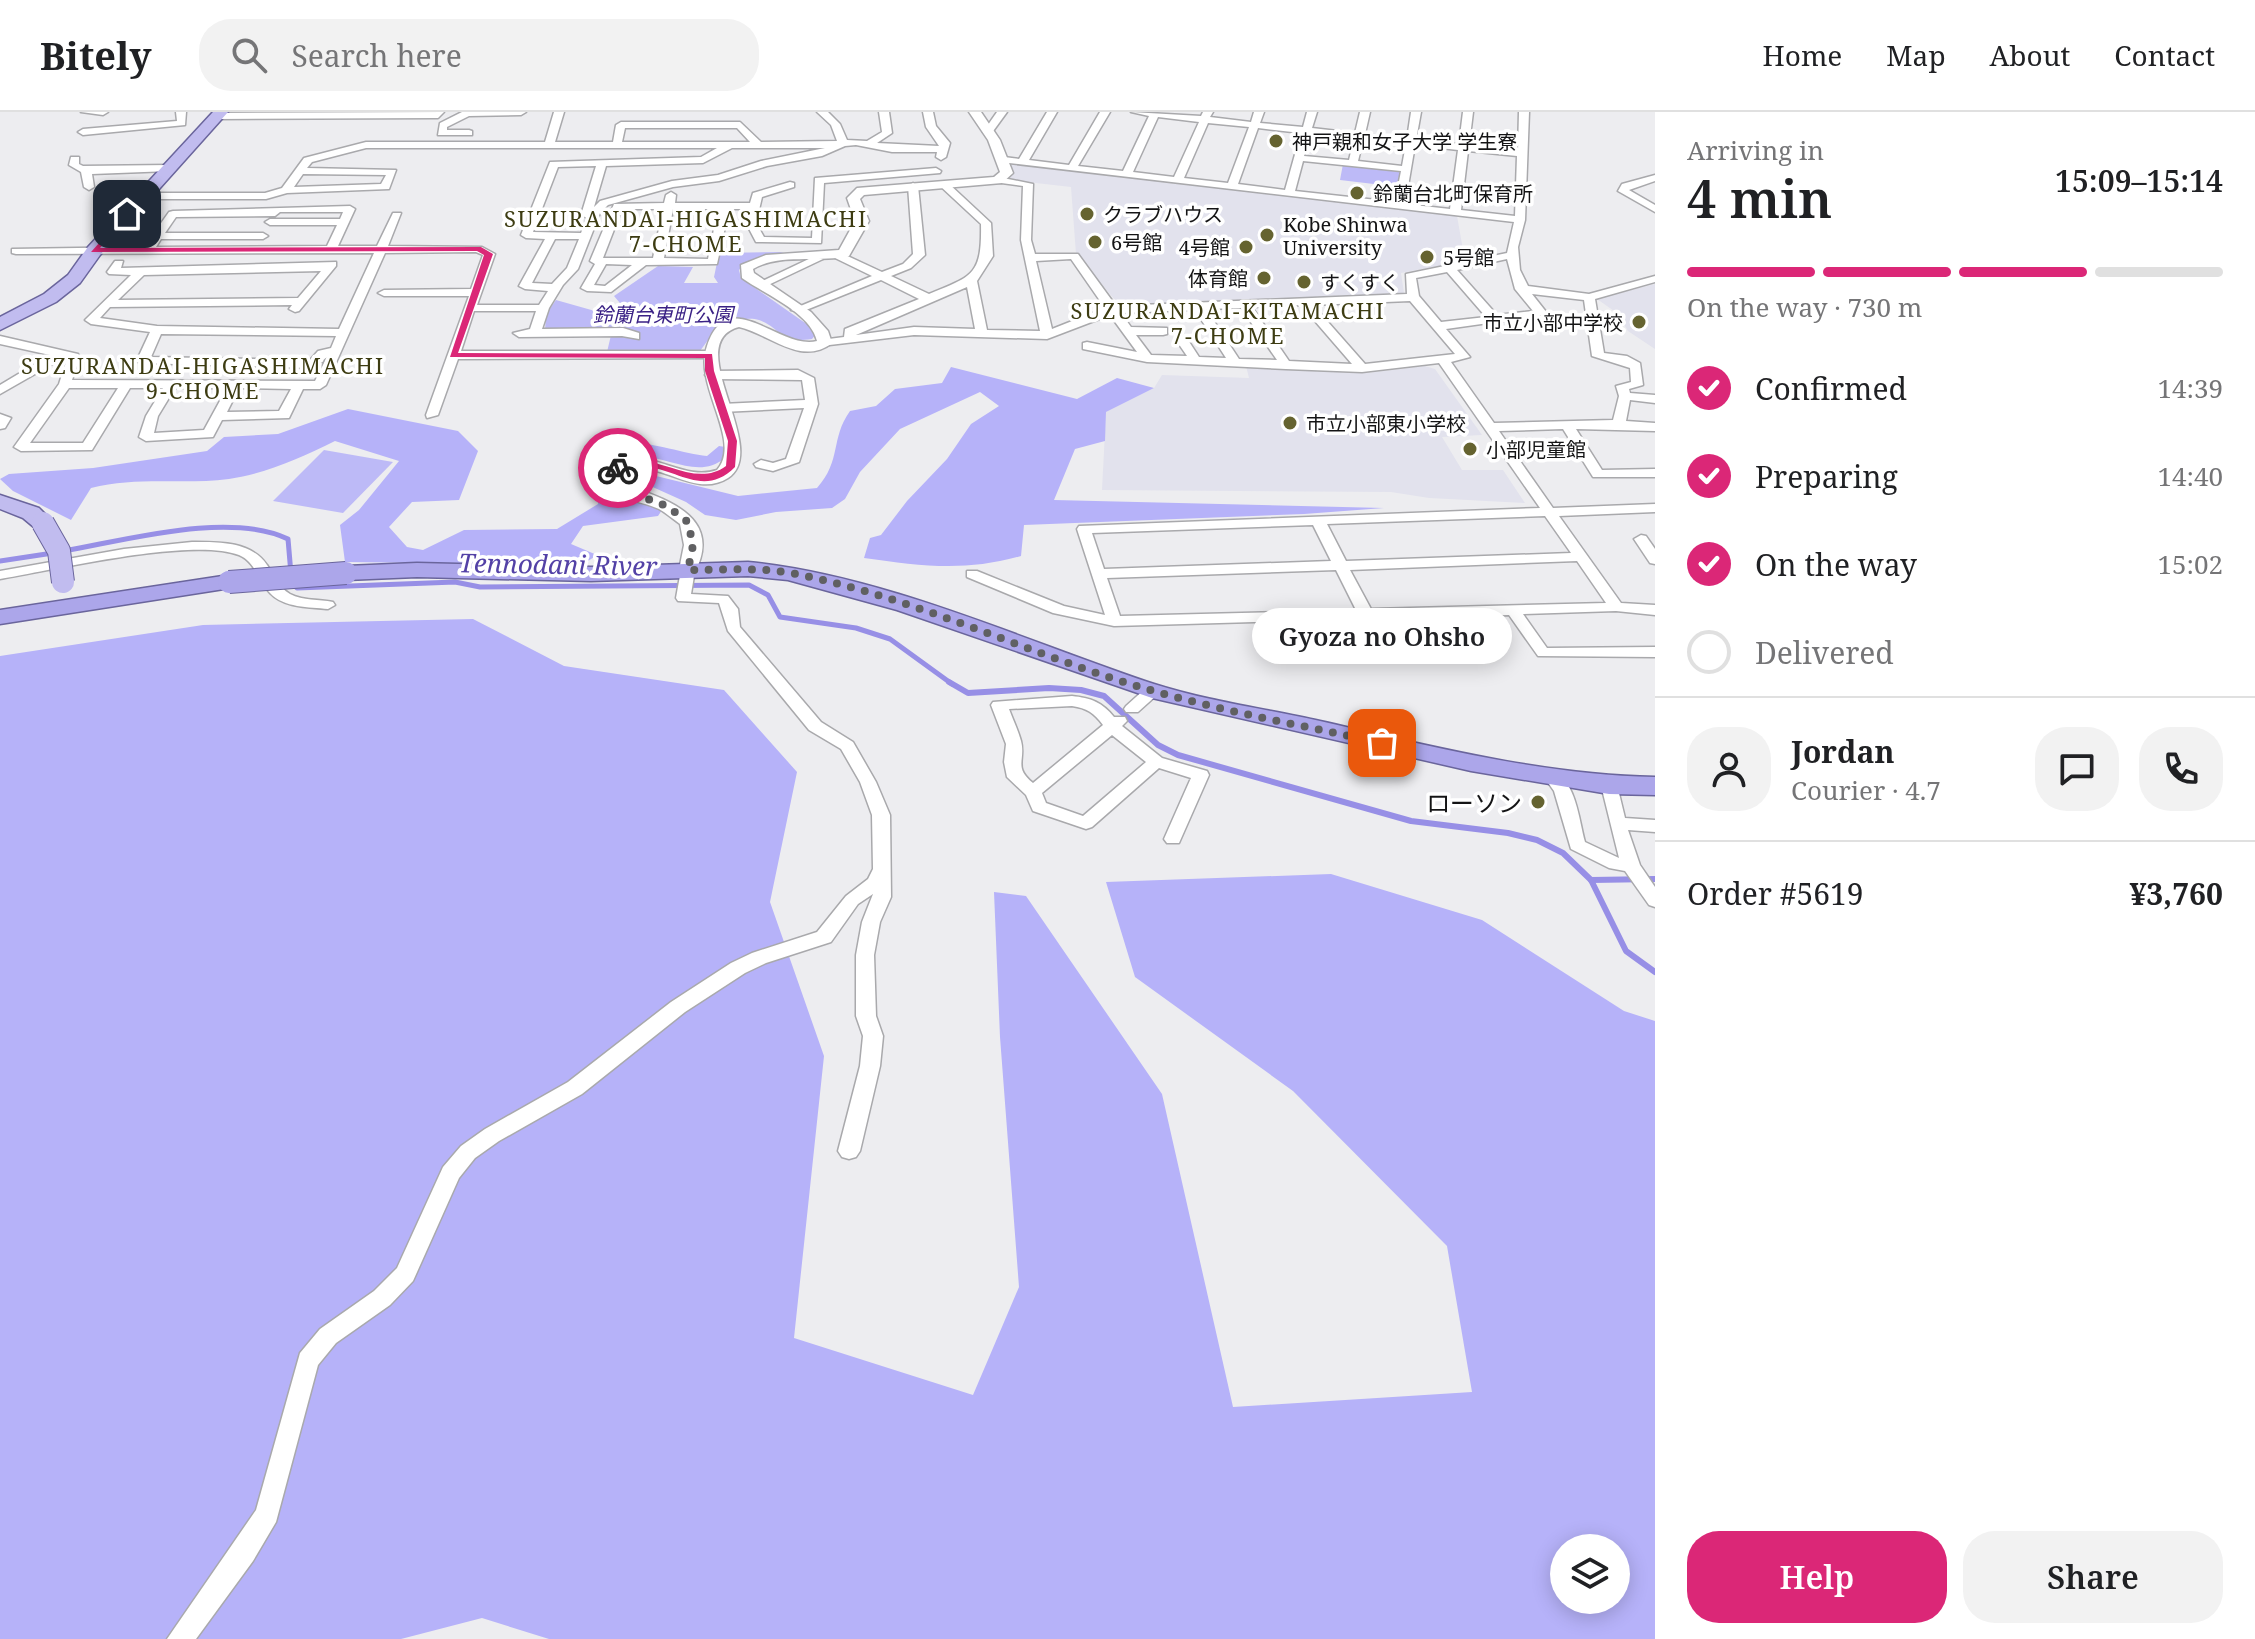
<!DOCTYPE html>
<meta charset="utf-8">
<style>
body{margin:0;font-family:"Noto Serif","Noto Sans JP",serif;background:#f2f2f2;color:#202124;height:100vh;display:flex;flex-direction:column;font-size:30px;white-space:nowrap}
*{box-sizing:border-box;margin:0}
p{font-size:26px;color:#757577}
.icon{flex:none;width:44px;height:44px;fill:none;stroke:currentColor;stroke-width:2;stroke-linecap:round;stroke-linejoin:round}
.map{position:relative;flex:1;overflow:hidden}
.side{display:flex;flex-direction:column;background:#fff;width:600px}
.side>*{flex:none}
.buttons{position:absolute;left:1550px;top:1422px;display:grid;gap:16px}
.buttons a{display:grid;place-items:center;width:80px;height:80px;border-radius:50%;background:#fff;box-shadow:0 4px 20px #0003;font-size:40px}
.pin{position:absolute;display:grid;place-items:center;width:68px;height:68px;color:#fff;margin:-34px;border-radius:16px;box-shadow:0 4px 12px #0006}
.courier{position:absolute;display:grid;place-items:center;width:80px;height:80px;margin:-40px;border:6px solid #db2777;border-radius:50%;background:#fff;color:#222;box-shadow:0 2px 10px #0007}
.bubble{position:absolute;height:56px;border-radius:28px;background:#fff;box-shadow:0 4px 20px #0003;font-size:26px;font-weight:600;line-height:56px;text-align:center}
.overview em{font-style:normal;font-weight:600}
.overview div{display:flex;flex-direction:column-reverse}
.overview{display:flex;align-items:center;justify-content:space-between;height:136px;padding:0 32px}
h1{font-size:52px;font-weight:600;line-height:60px}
.bar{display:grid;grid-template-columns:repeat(4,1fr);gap:12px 8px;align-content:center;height:96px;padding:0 32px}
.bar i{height:10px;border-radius:6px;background:#e0e0e0}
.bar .active{background:#db2777}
.bar p{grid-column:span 4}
.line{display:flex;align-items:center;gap:20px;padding:0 32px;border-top:2px solid #e0e0e0}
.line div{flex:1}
.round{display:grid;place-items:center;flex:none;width:84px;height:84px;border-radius:32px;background:#f2f2f2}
ol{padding:0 32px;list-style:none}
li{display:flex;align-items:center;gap:24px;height:88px}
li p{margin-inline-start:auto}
li .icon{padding:8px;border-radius:50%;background:#db2777;color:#fff;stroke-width:4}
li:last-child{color:#757577}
li i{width:44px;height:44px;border:4px solid #e0e0e0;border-radius:50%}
.action{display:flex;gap:16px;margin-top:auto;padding:16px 32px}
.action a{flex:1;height:92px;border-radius:32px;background:#db2777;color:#fff;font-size:32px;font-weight:600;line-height:92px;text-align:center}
.action a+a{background:#f2f2f2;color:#202124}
header{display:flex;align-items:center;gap:48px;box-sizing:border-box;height:112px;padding:0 40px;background:#fff;border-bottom:2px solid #e0e0e0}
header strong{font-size:38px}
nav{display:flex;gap:44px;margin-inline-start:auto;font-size:28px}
.search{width:560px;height:72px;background:#f2f2f2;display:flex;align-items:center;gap:20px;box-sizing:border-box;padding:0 28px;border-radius:32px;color:#757577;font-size:30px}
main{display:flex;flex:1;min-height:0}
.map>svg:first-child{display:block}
</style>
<header>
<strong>Bitely</strong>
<div class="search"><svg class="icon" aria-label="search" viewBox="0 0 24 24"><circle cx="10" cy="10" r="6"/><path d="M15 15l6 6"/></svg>Search here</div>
<nav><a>Home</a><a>Map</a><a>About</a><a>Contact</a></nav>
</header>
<main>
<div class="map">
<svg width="1655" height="1527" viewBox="0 0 1655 1527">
<rect width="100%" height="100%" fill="#ededf0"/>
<g fill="#e2e2ed">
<polygon points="1010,51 1457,104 1465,149 1401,161 1404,181 1120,194 1076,142 1071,75 1009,68"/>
<polygon points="1655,172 1655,237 1628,219 1617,201 1597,187"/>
<polygon points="1246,254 1367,261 1425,254 1435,257 1482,323 1442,325 1462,358 1503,358 1525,391 1429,386 1391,380 1102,378 1106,300 1154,276 1162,263 1249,266"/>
</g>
<g fill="#bdbaf7">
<polygon points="1343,52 1403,59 1399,75 1340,68"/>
<path d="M784,140L745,151L739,158L741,166L818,220L812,227C776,232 785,218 759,208C747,204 731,210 719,213L700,239L607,240L612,219H545L546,202L556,188L602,201L625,197L614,184L658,154L693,155L684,171H718L714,165L719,141Z"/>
<polygon points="324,338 393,350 343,401 273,389"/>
</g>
<g fill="#b6b2f9" fill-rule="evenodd">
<path d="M951,255L1077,287L1117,266L1154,276L1106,300L1105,329L1075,337L1054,388L1384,396L1304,402L1024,413L1021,444C965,460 921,454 864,446L870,426L881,423L907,389L947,347L971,312L999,294L980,280L900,317L860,360L845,387L832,396L776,400L736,408L705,403L686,390L637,368L641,363H652L738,384L817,376C842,348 830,327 850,299L876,294L895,277L942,271Z"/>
<path d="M348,297L458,319L478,339L459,388L412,390L389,415L407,435L423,438L464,418L557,417L598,392L597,376L582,364C600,306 666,340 707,344L719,334L725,335V346C688,376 650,320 601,360L602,371L662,398L658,404L583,414L571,432L597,443L582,453L345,450L340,413L359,398L399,349L335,329C300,346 268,361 229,367C183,373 137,364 91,376L71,408L13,379L0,367L9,362L93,356L207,339L224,325L278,322Z"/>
<path d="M473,507L564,554L724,578L797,660L770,790L824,944L794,1226L973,1283L1019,1175L1000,925L994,780L1026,784L1162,982L1233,1295L1472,1280L1447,1134L1293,979L1135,865L1106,770L1331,762L1482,808L1624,899L1655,909V1527H549L482,1506L401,1527H0V544L203,513ZM1564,1436H1616V1488H1564Z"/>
</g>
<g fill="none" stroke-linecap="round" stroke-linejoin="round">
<g stroke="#978fe6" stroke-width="5">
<path d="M64,439C127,428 229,399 288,427L291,462"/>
<polyline points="0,449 53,441"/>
<polyline points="294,473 297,476 455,470 480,475 749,473 768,483 780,505 856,516 890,527 952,572"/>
</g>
<g stroke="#978fe6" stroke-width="6">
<polyline points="949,570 968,581 1049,576 1081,578 1104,584 1158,633 1178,643 1411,709 1508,721 1537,728 1563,741 1591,768 1626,839 1655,860"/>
<polyline points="1591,768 1655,767"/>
</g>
<g stroke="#a9a9ac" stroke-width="3">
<g id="minor">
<polygon points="81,0 108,0 103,3"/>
<polygon points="176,0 186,0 185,13 83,23 78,20 83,17 177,9"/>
<polygon points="444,0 438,6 218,7 213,4 218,1"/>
<polygon points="462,0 526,0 521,3 469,4 447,15 447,18 469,18 472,19 472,23 438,23 440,11"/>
<path d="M554,0H564L555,30H613L616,13L621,10H740L761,30L837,29L831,13L817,0H828L840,12L847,28L867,29L882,20L879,0H889L892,21L877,31L939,34L926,15L923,0H933L936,14L950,31L946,45L941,48L936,45L937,40H892L856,33L845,34L822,44L767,54L719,69L673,75L608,93L600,101L578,157L563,173L549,196L542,217L623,216L639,221V227L622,224L519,225L513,221L530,217L536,199H474L461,239H709L713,240V246L458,247L438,303L427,306L426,303L469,184H384L378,181L384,178L471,177L483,143L476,140L385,141L326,273L320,277H303L289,306L222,308L213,325L146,329L139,325L146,304L163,276H130L92,338L21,339L14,335L59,272L67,247L63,246L0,282V273L50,243L0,232V224L78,242L80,245L72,268L315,269L327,245L313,256L139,251L137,248L150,220L91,212L85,208L131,163L109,162L107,160L115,149H123L121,156L336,150V154L299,199L295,200L289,197L292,193L110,195L100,206L157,214L339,217L374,141L16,142L12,141V137L144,135L169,100L173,99L350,94L355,97L338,134H377L393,101H401L388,134L482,135L495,142L477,193H539L548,179L525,177L519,174L545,127L526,126L521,123L550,50L701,45L717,36H366L312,50L307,56L396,58L389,77L287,81L266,87H144L139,84L144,81H265L282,76L304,46L366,30H545ZM625,16H737L750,30H622ZM732,36H825L761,49L718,63L672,69L600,89L594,95L606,54L703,51ZM596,54L581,103L587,106L581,121L533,120L558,55ZM303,62L386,63L381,72L294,75ZM280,100H343L340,107H270L265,110L270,113H337L327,134L156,135L161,127H263L268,124L263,121H165L176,105L275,104ZM555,127H579L567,156L552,172L532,171ZM321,159L298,186L118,188L144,163ZM161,222L336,224L331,236L318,239L310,248L151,245ZM69,276H118L83,331H30ZM175,276H227L204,318L154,321L158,304ZM239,276L291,277L279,299L227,300Z"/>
<polygon points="997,0 1007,0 991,22 985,22 983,20"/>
<path d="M1047,0H1057L1029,48L1069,53L1100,0H1110L1078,54L1123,59L1149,4L1131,0L1201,4L1203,0H1213L1210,5L1251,10L1254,0H1264L1260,11L1303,15L1307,0H1317L1312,16L1355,21L1360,0H1370L1365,22L1407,27L1411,0H1421L1416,28L1459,32L1463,0H1473L1469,33L1518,39L1519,0H1529L1525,108L1518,135L1520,158L1528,174L1589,182L1655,164V170L1595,187L1604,241L1627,244L1640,251L1643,273L1629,277L1630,281L1655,283V291L1630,288L1626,309L1655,311V319L1576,317L1602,358L1655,357V365H1593L1563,317L1499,319L1553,396L1655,392V400L1559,404L1621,491L1655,493V503L1616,499L1523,502L1547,536L1655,535V545L1538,544L1509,503L1114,514L1053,501L967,465V459H977L1064,494L1105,503L1077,417L1079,414L1540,396L1439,251L1362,260L1286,257L1147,250L1083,237V231L1087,230L1137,240L1110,203L1047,227L914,223L821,234V228L844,225L845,217L919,187L881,168L801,200L791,198L872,164L833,145V141H841L882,160L903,152L913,142L908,74L913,71L918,74L925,143L911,156L891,164L929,182C973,164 982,163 981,112L939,73L948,71L991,111L993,144L977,169L987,218L1040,219L1021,128L1023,74L994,70V66L998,65L1033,72L1031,128L1035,142H1078L1116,194L1407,182L1406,162L1507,141L1514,110L1000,50L999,48L1004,45L1019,47ZM1158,5L1199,10L1174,65L1133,60ZM1208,11L1249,15L1228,71L1184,66ZM1258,16L1301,21L1285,78L1238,72ZM1311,22L1354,27L1349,48L1304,44ZM1363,28L1406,32L1402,54L1358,49ZM1415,33L1458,38L1450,97L1405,92ZM1468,39L1517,44L1515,104L1461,98ZM1303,49L1401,59L1395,90L1295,79ZM1071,147L1105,196L1052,217L1036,149ZM1507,147L1515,177L1533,199L1497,203L1457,158ZM1447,160L1486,205L1441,210L1419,184L1416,166ZM967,175L975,217L914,215L856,223ZM1532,182L1584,188L1592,244L1630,256L1631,270L1616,274L1619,284L1613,308L1494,311L1451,250L1470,245L1446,217L1545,203L1547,201ZM1410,189L1455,242L1365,252L1313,193ZM1301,193L1352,252L1289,249L1252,195ZM1241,196L1277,248L1239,247L1206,197ZM1195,198L1226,246L1199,245L1186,225L1182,224L1176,228L1187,244L1151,243L1136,223H1163L1167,222V216L1131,215L1121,201ZM1545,404L1571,441L1346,449L1327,412ZM1313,413L1331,449L1104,457L1092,421ZM1577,449L1606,491L1371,497L1350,458ZM1336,458L1356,498L1120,504L1107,466Z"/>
<polygon points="71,45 79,45 79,52 83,54 170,53 175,56 170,59 92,62 94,75 89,78 84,75 81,60 69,53"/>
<path d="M936,56L941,59L940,61L824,71L821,131L756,130L746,111L749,97H729L717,152L646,153L611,180L587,179L581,176L595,152L590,149L614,92L664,91L666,83L671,80L676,83L675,91H750L753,81L790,70L794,71V75L762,85L756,111L764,125L812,126L815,66ZM622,97H663L653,146H603ZM673,97H718L708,147L664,146ZM606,152L632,153L605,174L594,173Z"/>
<polygon points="1655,63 1655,69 1629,78 1655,93 1655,100 1618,79 1622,72"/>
<polygon points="813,145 823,147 764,175 754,173"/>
<polygon points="798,258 814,266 818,292 799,350 773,359 756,355 754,352 761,348 773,351 786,347 804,296 722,300 716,296 722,292 805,288 802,268 711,267 705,263 711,259"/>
<polygon points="0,302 11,306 5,316 0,317"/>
<polygon points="1641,423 1646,424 1655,437 1655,452 1650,451 1634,427"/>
<path d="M192,430C218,430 251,429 267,453C275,464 278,475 290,482C303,489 319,487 333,490L335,493L328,497C309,495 284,496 270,481C258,469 256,450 239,443C192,425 54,458 0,467V459L124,437Z"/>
<polygon points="688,454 695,458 691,482 728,484 738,497 740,515 821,610 853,630 876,670 890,703 891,785 880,810 874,843 876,904 883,924 880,954 860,1039 856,1045 849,1047 842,1045 838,1039 860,954 863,924 856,904 856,843 862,810 873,782 858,792 831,830 766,851 745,861 685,900 582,982 499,1029 475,1046 459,1066 413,1169 390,1193 336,1231 318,1253 276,1410 253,1449 196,1527 167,1527 256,1398 300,1241 320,1217 374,1179 397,1156 443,1055 461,1034 485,1017 568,970 671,890 731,851 752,841 817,820 846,784 868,767 873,757 872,703 860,670 841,637 809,618 728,519 719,491 678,489 676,486 681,458"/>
<polygon points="1152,574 1158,576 1160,579 1158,582 1138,600 1126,600 1124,597 1126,594 1146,576"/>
<path d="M1072,584C1091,586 1102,590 1114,605H1125L1127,609L1122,614L1162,646L1207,659L1209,663L1179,731H1167L1164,727L1191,666L1159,656L1092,715L1086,717L1033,699L1026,683L1007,665L1004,650L1006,632L991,593L993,590ZM1072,594C1087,596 1094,601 1103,613L1033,671C1013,655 1026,648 1021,629C1018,618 1013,608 1009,597ZM1112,623L1146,650L1083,704L1046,691L1042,681Z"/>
<path d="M1552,660C1576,667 1579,709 1585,730L1619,746L1601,673L1603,669H1615L1617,673L1625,706L1655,708V720L1628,718L1640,753L1655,775V795L1649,793L1625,759L1609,756L1571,737L1554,679L1544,665Z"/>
</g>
</g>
<g stroke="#a9a9ac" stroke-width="3">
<path id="tertiary" d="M969,0H981L1000,28L1013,61L1002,71L864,83L860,87L869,109L849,144C819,151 779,141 753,157L754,161L811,200L828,219L832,231C801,255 770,222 739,215C679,231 772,337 728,366C692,389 654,340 621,363L624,372C665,387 725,404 694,462H682L679,458L684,433L680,412C673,407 666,401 659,397C640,388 605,387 605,361C638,323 679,372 717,358C743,328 693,274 707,234C728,170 780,239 817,229C810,200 764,182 742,166L741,153L766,143L839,138L855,109L847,86L857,76L994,65L1000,60L988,28Z"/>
</g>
<g stroke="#6a659c" stroke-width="3">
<g id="primary">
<polygon points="213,0 228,0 100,143 80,171 56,190 0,218 0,205 44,182 68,163 88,135"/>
<polygon points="0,383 39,396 54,411 51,416 35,416 23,406 0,397"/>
</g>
</g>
<g stroke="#6a659c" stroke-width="3">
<g id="trunk">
<path d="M748,450C883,463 1025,529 1154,572C1207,589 1266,597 1320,609C1430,634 1542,663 1655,665V683L1609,682L1471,659L1152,586L897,498L788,468L748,464L591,469L417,465L346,468L338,466L335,461L338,456L346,454L417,451L591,455Z"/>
<polygon points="229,463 237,465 240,470 237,475 0,512 0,498"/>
</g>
</g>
<use href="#minor" fill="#fff" fill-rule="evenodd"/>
<use href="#tertiary" fill="#fff" fill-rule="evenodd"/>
<use href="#primary" fill="#c1bcef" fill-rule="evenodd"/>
<use href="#trunk" fill="#aca6ea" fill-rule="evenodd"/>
<g stroke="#6a659c" stroke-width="24" stroke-linecap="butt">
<polyline id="primary-bridge" points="43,411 59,439 63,470"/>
</g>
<g stroke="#6a659c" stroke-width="24" stroke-linecap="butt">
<polyline id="trunk-bridge" points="229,470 346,461"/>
</g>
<use href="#primary-bridge" stroke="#c1bcef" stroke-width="22"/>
<use href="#trunk-bridge" stroke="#aca6ea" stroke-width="22"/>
</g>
<path fill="#db2777" d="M127,100L130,104L100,136L481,135L493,142L458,241L712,242L714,259L737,329L735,355C704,386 678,357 643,354C634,354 626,357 618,359L613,356C650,331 691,380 726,354L728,329L705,259V246L450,245L484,143L477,139L91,140Z"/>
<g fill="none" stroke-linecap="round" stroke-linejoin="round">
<path stroke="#606062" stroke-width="8" stroke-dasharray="0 14.4" d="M618,356L611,365L618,376L667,394L688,410L693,433L688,458C722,458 757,455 791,461C915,485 1030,543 1150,578C1226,600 1305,614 1382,631"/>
</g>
<g fill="#656330" stroke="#fff" stroke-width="3">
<circle cx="1276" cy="29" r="8"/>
<circle cx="1357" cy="81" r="8"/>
<circle cx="1087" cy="102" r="8"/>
<circle cx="1267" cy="123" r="8"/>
<circle cx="1095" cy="130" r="8"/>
<circle cx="1246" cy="135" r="8"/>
<circle cx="1427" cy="145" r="8"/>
<circle cx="1264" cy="166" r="8"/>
<circle cx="1304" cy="170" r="8"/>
<circle cx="1639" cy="210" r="8"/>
<circle cx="1290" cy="311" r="8"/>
<circle cx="1470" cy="337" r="8"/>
<circle cx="1538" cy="690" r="8"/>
</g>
<g text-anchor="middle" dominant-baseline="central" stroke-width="7" stroke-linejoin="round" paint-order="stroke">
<g font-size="20" fill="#141415" stroke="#fff" text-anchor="start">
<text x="1292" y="29">神戸親和女子大学 学生寮</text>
<text x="1373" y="81">鈴蘭台北町保育所</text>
<text x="1103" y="102">クラブハウス</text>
<text x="1283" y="112">Kobe Shinwa<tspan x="1283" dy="23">University</tspan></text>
<text x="1111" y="130">6号館</text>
<text x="1230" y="135" text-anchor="end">4号館</text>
<text x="1443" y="145">5号館</text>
<text x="1248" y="166" text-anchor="end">体育館</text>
<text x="1320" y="170">すくすく</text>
<text x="1623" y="210" text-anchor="end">市立小部中学校</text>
<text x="1306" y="311">市立小部東小学校</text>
<text x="1486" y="337">小部児童館</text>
</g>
<g font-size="20" font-style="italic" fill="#3a2185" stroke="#fff">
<text x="663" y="202">鈴蘭台東町公園</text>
</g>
<g font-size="22" letter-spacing="2" fill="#3d3c12" stroke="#fff">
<text x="686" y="106">SUZURANDAI-HIGASHIMACHI<tspan x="686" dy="25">7-CHOME</tspan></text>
<text x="1228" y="198">SUZURANDAI-KITAMACHI<tspan x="1228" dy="25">7-CHOME</tspan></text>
<text x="203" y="253">SUZURANDAI-HIGASHIMACHI<tspan x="203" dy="25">9-CHOME</tspan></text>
</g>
<g font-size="24" fill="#141415" stroke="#fff" text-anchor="end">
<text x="1522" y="690">ローソン</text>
</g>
<g font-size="26" font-style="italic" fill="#5341a6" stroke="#fff">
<text transform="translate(558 452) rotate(1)">Tennodani River</text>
</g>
</g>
</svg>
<div class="buttons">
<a><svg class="icon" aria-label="layers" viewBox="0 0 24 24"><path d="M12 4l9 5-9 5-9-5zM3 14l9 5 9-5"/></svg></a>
</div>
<div class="pin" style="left:1382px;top:631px;background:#ea580c"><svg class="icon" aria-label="bag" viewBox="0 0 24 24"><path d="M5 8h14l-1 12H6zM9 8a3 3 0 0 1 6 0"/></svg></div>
<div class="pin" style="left:127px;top:102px;background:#1f2937"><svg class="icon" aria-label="home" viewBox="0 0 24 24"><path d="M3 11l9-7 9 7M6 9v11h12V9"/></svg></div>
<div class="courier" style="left:618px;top:356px"><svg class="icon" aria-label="bike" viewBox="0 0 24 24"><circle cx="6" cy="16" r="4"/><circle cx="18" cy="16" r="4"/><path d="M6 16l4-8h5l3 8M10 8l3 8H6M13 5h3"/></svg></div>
<div class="bubble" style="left:1252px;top:496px;width:260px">Gyoza no Ohsho</div>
</div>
<section class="side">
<div class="overview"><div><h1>4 min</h1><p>Arriving in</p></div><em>15:09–15:14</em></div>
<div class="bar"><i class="active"></i><i class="active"></i><i class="active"></i><i></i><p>On the way · 730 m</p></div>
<ol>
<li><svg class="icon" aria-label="check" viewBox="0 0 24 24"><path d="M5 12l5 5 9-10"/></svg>Confirmed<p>14:39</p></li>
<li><svg class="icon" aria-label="check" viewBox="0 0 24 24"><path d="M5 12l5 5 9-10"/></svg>Preparing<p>14:40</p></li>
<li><svg class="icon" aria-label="check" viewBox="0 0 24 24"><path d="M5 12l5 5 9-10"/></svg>On the way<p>15:02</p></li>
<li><i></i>Delivered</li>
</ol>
<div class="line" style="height:144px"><a class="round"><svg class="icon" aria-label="person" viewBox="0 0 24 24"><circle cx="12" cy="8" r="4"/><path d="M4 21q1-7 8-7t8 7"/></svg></a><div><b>Jordan</b><p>Courier · 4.7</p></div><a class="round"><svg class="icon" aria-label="chat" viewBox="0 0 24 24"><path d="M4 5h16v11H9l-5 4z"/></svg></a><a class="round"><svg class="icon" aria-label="phone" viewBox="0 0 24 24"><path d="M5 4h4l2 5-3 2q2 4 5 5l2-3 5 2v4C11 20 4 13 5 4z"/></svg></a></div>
<div class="line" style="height:104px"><div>Order #5619</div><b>¥3,760</b></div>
<div class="action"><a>Help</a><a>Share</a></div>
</section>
</main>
